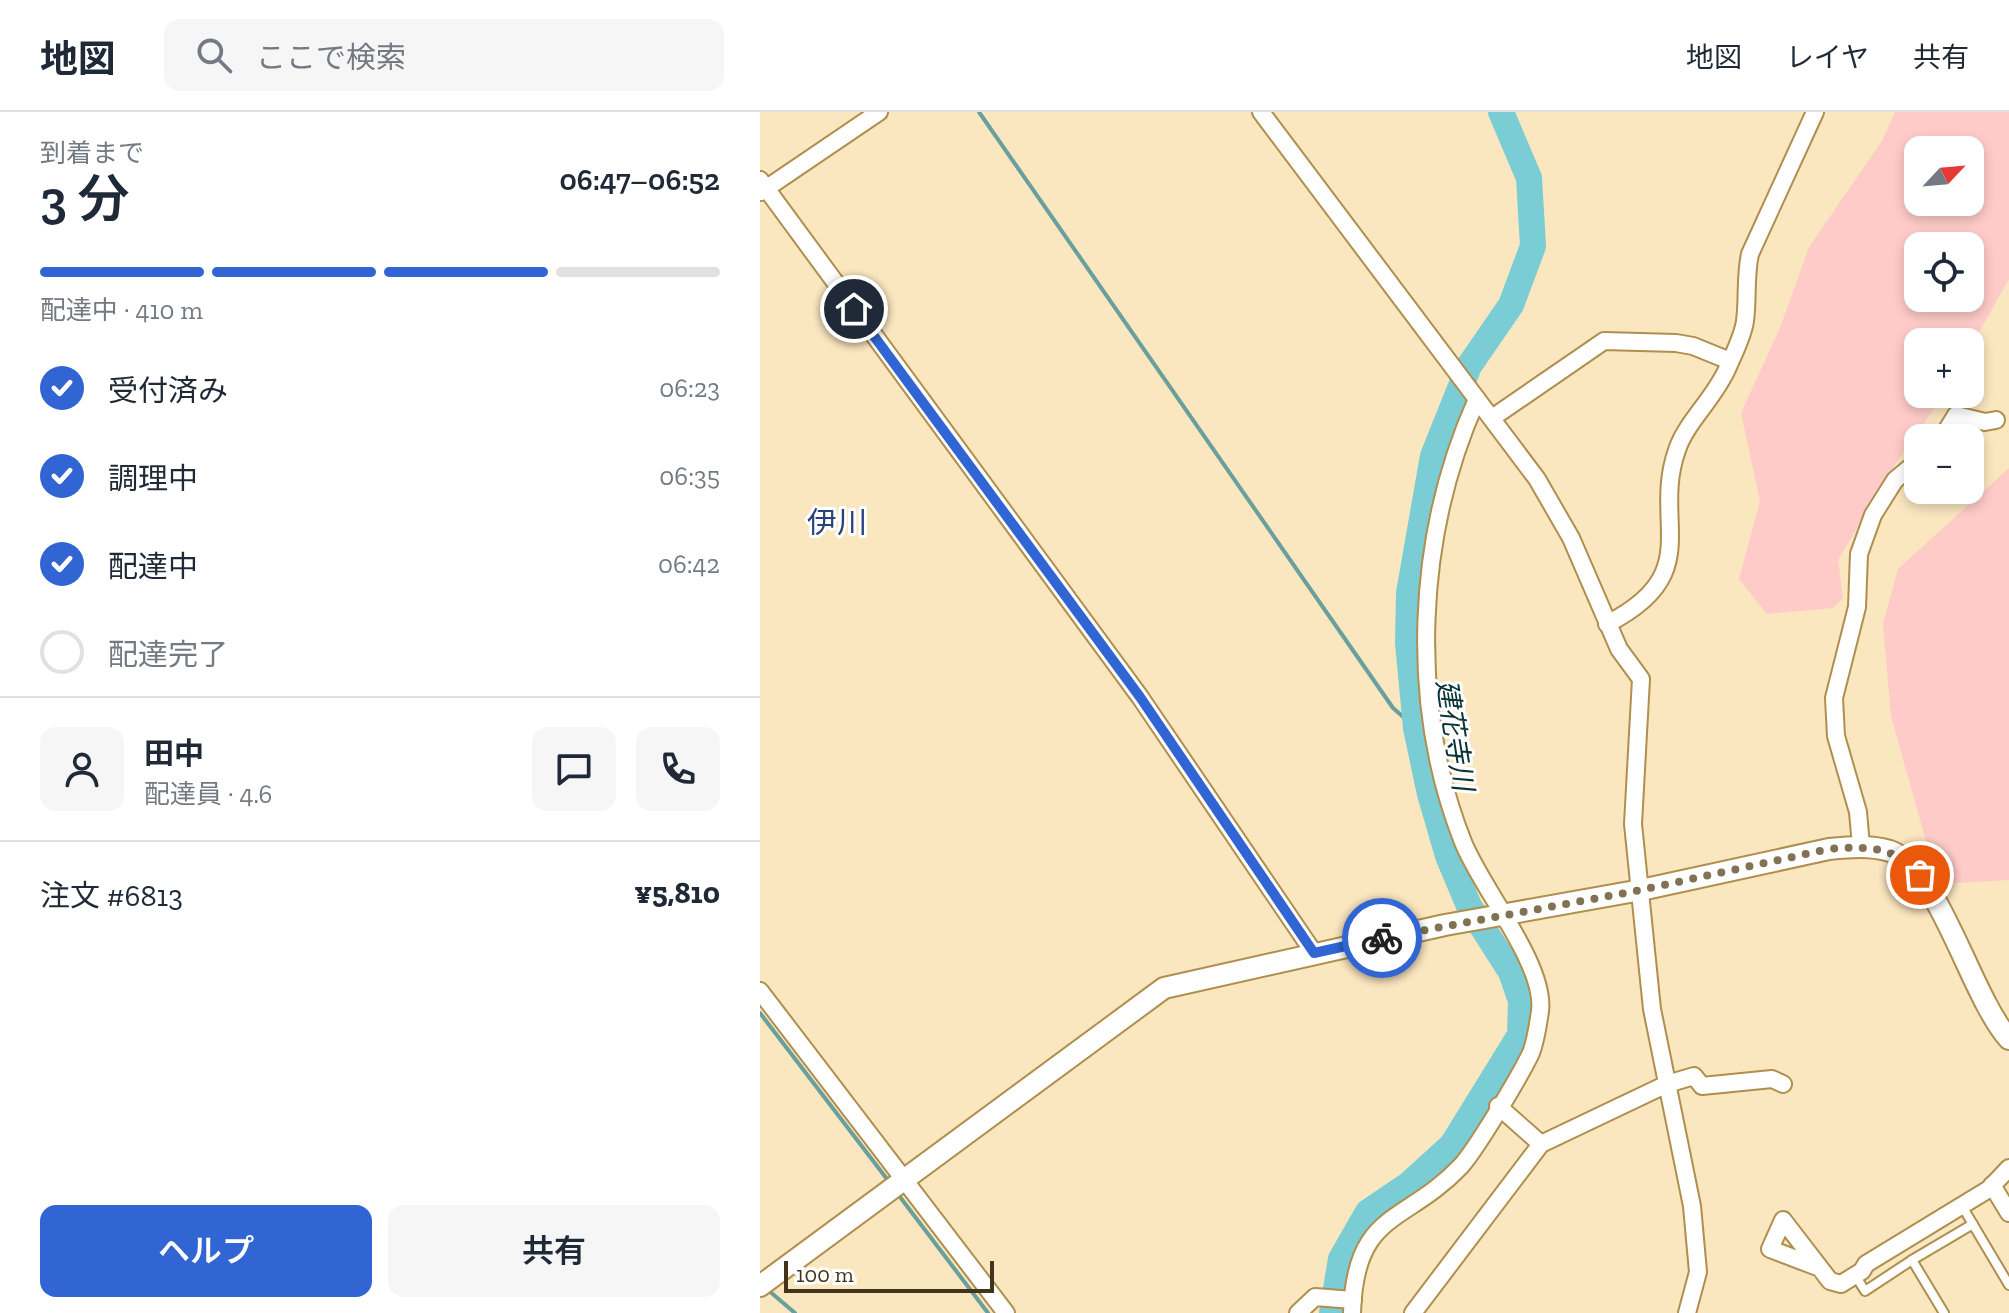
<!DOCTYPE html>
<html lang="ja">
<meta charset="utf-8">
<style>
body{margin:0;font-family:"Zilla Slab","Noto Sans JP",serif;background:#f6f6f7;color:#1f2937;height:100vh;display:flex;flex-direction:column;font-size:30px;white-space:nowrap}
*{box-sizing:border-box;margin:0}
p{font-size:26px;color:#747a83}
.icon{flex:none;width:44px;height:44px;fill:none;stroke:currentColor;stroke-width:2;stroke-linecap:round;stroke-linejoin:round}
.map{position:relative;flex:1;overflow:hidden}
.panel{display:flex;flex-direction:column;background:#fff;width:760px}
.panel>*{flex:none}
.needle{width:52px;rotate:64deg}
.tools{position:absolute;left:1144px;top:24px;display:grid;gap:16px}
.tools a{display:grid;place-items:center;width:80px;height:80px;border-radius:16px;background:#fff;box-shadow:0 4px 12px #0003;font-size:40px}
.scale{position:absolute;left:24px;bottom:20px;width:210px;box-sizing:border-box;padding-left:8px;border:4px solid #423419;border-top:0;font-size:22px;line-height:28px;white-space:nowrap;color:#423419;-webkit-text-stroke:6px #fff;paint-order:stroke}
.pin{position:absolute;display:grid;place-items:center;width:68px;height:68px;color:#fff;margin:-34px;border:4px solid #fff;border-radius:50%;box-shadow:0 2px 8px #0007}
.courier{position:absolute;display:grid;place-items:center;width:80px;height:80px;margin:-40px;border:6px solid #3165d4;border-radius:50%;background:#fff;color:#222;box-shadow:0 2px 10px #0007}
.summary em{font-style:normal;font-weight:600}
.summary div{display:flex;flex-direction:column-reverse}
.summary{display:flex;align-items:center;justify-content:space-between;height:136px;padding:0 40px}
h1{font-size:52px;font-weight:600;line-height:60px}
.bar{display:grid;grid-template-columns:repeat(4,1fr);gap:12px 8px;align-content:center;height:96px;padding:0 40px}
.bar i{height:10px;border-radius:6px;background:#e0e1e3}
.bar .selected{background:#3165d4}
.bar p{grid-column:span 4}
.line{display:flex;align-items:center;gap:20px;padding:0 40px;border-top:2px solid #e0e1e3}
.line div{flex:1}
.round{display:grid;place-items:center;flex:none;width:84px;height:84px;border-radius:16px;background:#f6f6f7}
ol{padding:0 40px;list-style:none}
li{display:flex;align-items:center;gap:24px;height:88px}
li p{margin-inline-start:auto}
li .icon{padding:8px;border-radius:50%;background:#3165d4;color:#fff;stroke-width:4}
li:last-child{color:#747a83}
li i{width:44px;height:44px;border:4px solid #e0e1e3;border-radius:50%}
.button{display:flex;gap:16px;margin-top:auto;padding:16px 40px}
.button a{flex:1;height:92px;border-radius:16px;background:#3165d4;color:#fff;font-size:32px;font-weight:600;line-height:92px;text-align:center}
.button a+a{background:#f6f6f7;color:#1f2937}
header{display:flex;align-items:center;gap:48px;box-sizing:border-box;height:112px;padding:0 40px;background:#fff;border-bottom:2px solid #e0e1e3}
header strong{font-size:38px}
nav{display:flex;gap:44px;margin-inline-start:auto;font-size:28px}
.search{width:560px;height:72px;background:#f6f6f7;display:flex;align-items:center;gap:20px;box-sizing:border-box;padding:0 28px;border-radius:16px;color:#747a83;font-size:30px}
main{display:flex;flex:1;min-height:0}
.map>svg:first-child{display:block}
</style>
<header>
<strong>地図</strong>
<div class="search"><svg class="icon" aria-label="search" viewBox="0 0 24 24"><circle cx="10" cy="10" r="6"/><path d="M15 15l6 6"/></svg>ここで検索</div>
<nav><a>地図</a><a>レイヤ</a><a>共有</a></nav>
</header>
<main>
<section class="panel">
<div class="summary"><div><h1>3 分</h1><p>到着まで</p></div><em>06:47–06:52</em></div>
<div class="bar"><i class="selected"></i><i class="selected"></i><i class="selected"></i><i></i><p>配達中 · 410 m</p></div>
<ol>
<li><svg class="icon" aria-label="check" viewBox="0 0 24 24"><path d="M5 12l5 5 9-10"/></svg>受付済み<p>06:23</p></li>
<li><svg class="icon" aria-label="check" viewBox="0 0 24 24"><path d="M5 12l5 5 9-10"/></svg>調理中<p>06:35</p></li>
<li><svg class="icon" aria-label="check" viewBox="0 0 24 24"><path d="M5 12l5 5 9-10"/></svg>配達中<p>06:42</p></li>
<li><i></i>配達完了</li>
</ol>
<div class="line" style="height:144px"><a class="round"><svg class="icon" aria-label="person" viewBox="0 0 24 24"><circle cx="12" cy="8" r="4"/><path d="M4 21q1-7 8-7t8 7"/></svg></a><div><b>田中</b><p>配達員 · 4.6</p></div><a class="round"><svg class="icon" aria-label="chat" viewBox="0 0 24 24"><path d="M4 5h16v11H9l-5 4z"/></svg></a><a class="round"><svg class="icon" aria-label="phone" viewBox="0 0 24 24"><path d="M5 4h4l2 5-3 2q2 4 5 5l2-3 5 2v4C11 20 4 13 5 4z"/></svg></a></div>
<div class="line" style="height:104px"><div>注文 #6813</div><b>¥5,810</b></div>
<div class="button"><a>ヘルプ</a><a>共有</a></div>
</section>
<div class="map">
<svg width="1249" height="1201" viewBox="0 0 1249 1201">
<rect width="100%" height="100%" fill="#fae6bf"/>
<g fill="#fecbc8" fill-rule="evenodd">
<path d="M1135,0H1249V167L1210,236V230H1158V282H1184L1136,351L1078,448L1083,486L1073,496L1007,502L979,467L1000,389L981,301L1020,216L1049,135L1122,29ZM1158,38H1210V90H1158ZM1158,134H1210V186H1158Z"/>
<polygon points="1249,356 1249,768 1178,772 1131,604 1123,512 1138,457"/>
</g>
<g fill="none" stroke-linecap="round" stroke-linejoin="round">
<g stroke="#699f9d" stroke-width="4">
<polyline points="219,0 633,596 656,616"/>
<polyline points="0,901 130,1071"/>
<polyline points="137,1081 228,1201"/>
<polyline points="8,1178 35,1201"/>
</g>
<polyline stroke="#7acdd5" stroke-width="26" points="572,1201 581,1147 608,1100 648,1073 692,1033 760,923 761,889 751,860 709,794 688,744 670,682 656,616 648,531 649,481 673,344 709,254 751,193 773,134 769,66 741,0"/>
<g stroke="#b08f4e" stroke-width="12">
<g id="service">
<polyline points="1202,1094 1249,1173"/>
<polyline points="1095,1163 1105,1179 1152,1148"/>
<polyline points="1184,1201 1152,1148 1213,1112"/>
</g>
</g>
<g stroke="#b08f4e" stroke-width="20">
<g id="minor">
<polyline points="501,0 777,367 811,426 859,537 881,567 873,712 892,897 932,1094 938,1160 927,1201"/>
<polyline points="0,68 380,585 554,841"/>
<polyline points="1,80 119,0"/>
<polyline points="732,306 844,229 916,231 933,234 970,249"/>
<polyline points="1182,326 1196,303 1225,310 1236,308"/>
<path d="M847,512C947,461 891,411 917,338C926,310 955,286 968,255C974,241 983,224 985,209C988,186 985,165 990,142L1055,0"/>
<polyline points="1101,734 1098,700 1076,624 1074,586 1097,495 1099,442 1113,403 1135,368 1158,349"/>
<polyline points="0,879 246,1201"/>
<polyline points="738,994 781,1032"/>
<polyline points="1232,1073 1249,1101"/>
<polyline points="1060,1156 1010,1137 1023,1108 1070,1169 1081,1172 1102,1159 1106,1152 1229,1077 1249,1056"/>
<polyline points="538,1201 555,1185 593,1188"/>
<path d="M592,1201C595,1098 645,1113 701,1054C717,1036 760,964 771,941C776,928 778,913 780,899C786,853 721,776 703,730C648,591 656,423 717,287"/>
<polyline points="653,1201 781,1032 907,972 934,964 942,974 1012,967 1023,972"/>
</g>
</g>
<g stroke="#b08f4e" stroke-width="24">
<path id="tertiary" d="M0,1174L404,876L685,813L881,778L1069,737C1089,735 1110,733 1130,739C1179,756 1211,885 1249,927"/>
</g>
<use href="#service" stroke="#fff" stroke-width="8"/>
<use href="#minor" stroke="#fff" stroke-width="16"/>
<use href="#tertiary" stroke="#fff" stroke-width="20"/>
</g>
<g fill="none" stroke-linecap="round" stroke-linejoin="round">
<path stroke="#827253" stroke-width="8" stroke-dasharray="0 14.4" d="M622,826L881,778L1069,737C1106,734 1135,734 1160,763"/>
<polyline stroke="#3165d4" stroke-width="10" points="94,197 380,585 554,841 622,826"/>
</g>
<g text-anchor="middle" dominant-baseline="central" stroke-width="6" stroke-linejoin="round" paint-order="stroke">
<g font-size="28" font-style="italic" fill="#093337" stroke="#fff">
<text transform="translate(695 623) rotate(81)">建花寺川</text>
</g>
<g font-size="30" fill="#28437b" stroke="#fff">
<text x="77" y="411">伊川</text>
</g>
</g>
</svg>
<div class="tools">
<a><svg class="needle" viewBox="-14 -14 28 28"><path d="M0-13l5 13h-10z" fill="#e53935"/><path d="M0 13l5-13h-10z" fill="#747a83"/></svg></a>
<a><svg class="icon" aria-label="locate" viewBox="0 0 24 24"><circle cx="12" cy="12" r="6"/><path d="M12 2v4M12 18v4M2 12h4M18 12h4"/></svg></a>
<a>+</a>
<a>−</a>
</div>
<div class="scale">100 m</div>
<div class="pin" style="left:1160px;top:763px;background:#ea580c"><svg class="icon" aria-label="bag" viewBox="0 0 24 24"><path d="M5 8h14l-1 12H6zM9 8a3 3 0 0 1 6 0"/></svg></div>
<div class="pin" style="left:94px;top:197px;background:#1f2937"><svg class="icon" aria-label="home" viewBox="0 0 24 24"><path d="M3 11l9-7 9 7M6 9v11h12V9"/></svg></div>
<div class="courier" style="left:622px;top:826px"><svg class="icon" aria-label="bike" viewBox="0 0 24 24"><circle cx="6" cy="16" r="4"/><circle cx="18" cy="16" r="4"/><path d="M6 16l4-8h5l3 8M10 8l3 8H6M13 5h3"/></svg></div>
</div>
</main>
